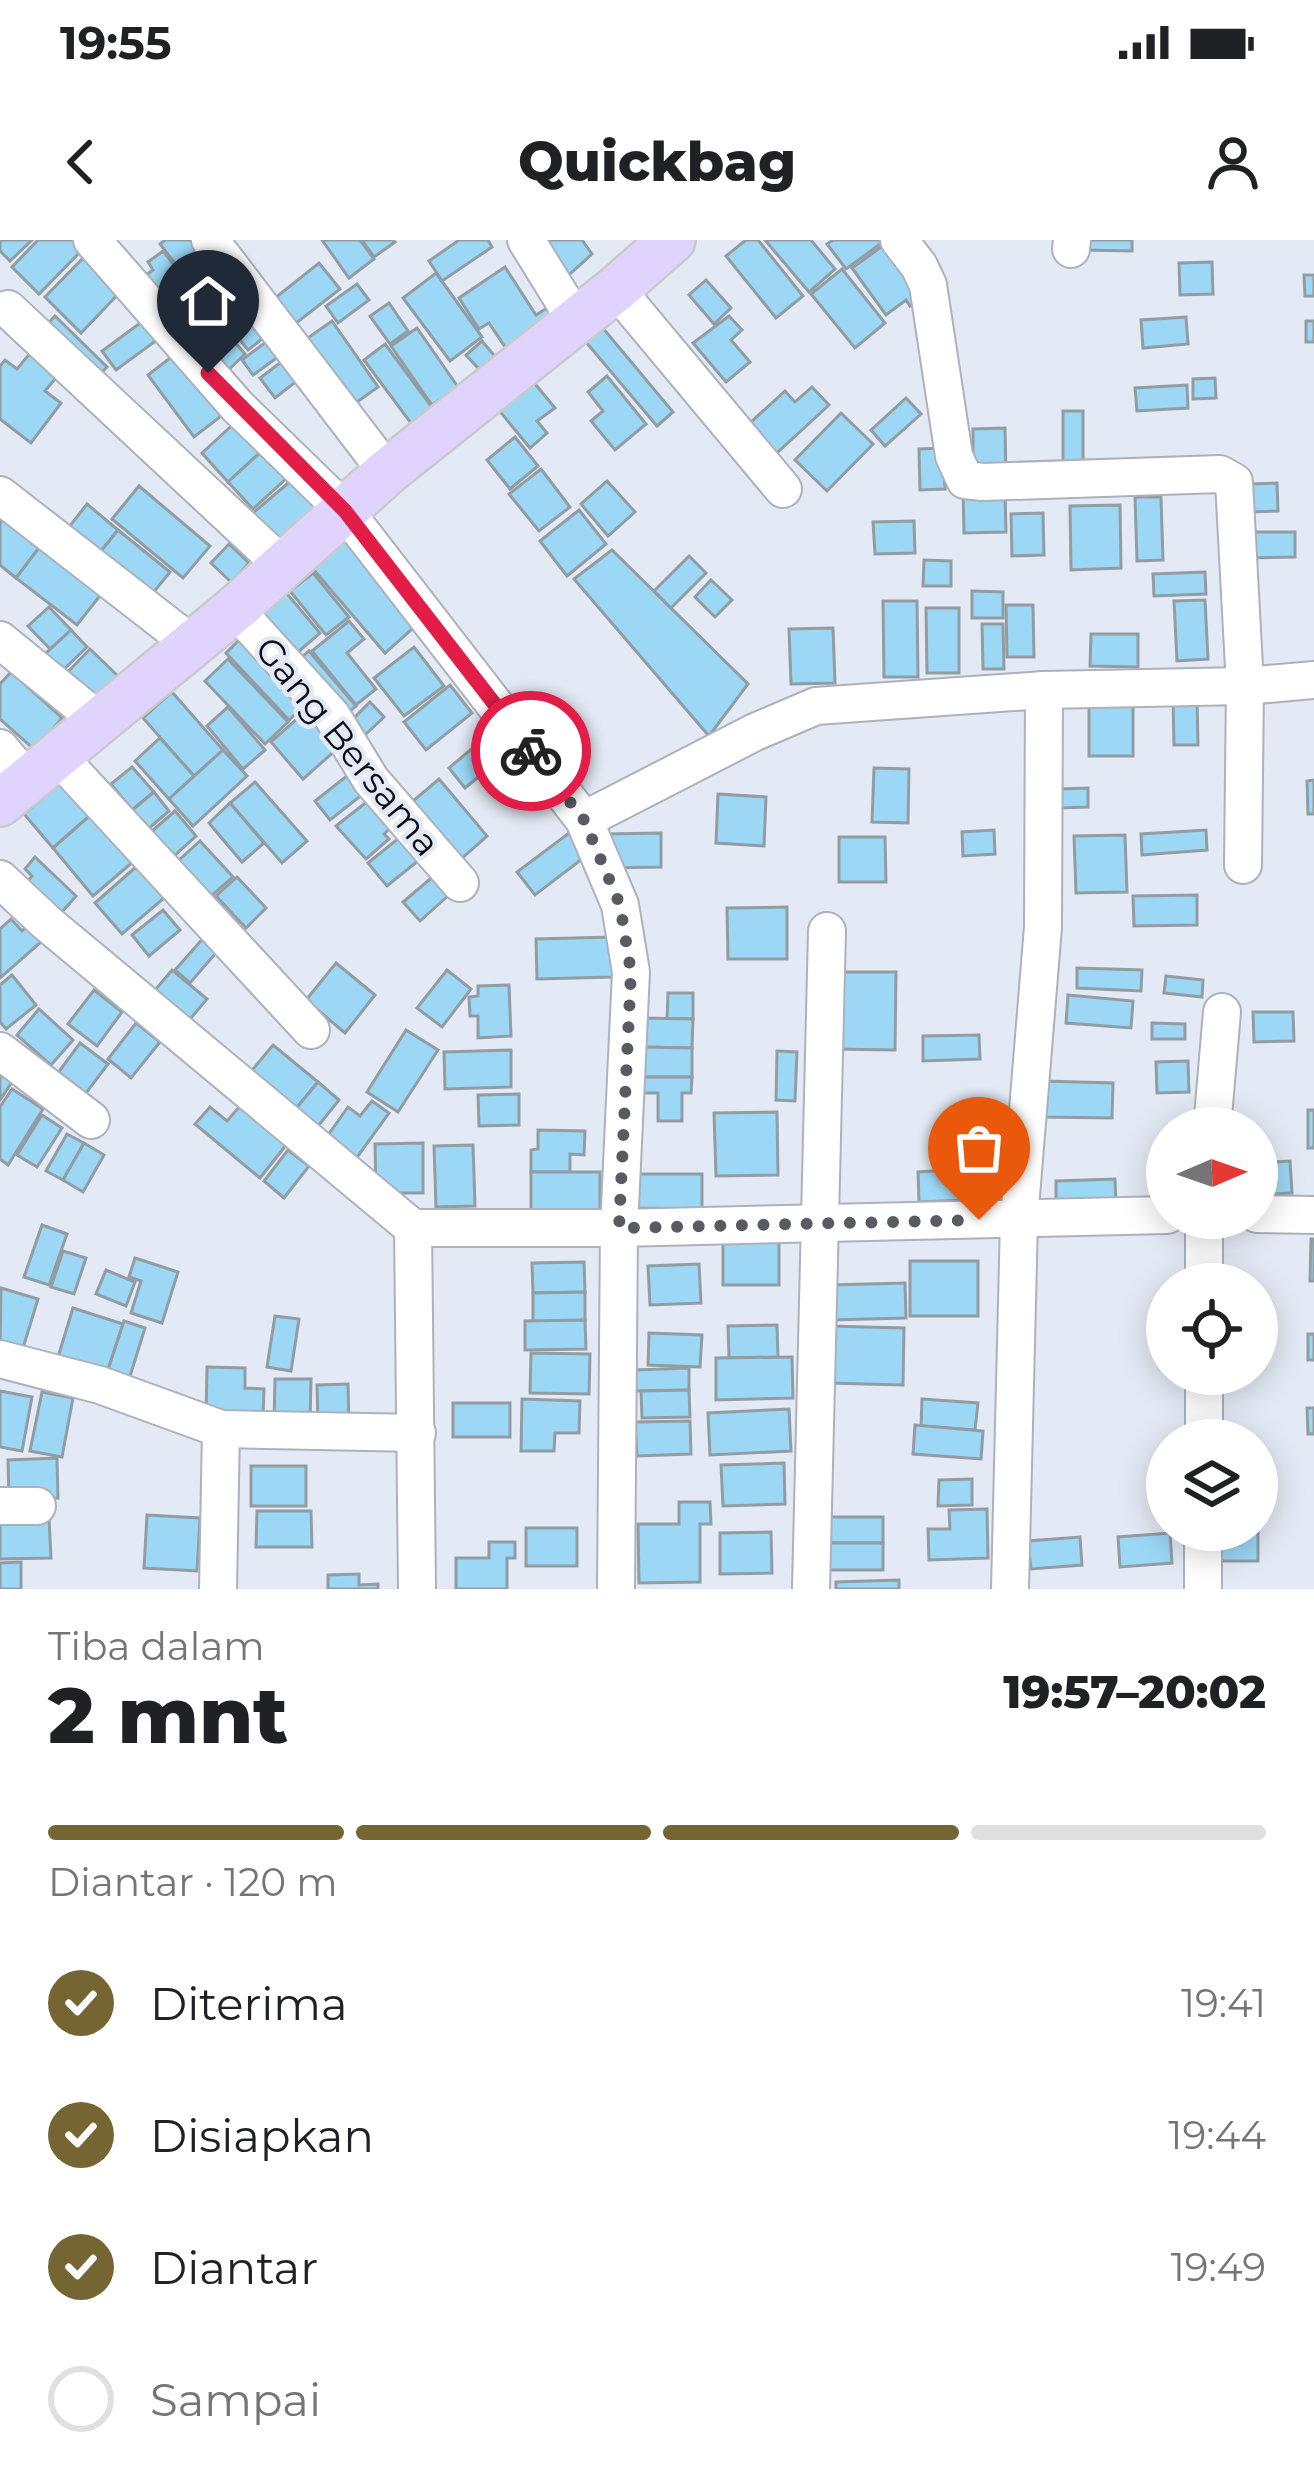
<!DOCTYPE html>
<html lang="id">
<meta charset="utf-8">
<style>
body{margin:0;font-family:Montserrat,sans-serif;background:#f6f6f6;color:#202124;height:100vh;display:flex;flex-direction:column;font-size:45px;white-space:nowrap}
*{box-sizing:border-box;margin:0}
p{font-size:39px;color:#757577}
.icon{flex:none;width:66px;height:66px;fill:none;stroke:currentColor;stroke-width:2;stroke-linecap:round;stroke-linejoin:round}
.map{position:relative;height:1349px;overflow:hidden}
.sheet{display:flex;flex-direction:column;background:#fff;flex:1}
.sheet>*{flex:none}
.needle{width:78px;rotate:88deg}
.buttons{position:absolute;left:1146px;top:867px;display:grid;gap:24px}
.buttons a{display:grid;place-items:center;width:132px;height:132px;border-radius:50%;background:#fff;box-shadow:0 6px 30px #0003;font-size:60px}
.pin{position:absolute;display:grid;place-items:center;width:102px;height:102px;color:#fff;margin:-123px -51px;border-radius:50% 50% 50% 0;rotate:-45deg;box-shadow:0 0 12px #0007}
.pin .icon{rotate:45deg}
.courier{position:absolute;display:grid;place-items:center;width:120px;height:120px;margin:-60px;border:9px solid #e11d48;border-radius:50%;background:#fff;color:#222;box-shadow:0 3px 15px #0007}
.overview em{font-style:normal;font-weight:800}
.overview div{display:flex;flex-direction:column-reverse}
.overview{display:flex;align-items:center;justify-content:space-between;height:204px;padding:0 48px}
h1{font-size:78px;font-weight:800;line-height:90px}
.bar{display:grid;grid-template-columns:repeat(4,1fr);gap:18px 12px;align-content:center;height:144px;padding:0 48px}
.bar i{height:15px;border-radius:9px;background:#e0e0e0}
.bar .active{background:#746533}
.bar p{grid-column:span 4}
ol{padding:0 48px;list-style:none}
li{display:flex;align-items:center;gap:36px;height:132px}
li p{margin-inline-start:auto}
li .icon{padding:12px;border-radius:50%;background:#746533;color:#fff;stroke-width:4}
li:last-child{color:#757577}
li i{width:66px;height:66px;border:6px solid #e0e0e0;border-radius:50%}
.status{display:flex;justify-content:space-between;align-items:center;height:84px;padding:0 60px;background:#fff;direction:ltr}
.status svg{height:33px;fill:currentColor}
header{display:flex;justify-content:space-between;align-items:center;height:156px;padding:0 48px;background:#fff;font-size:54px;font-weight:800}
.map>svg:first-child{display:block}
</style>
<div class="status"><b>19:55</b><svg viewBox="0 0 49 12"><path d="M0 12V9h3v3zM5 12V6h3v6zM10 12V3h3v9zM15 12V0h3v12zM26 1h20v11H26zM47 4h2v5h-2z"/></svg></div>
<header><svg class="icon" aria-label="back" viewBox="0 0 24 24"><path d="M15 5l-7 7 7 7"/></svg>Quickbag<svg class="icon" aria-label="person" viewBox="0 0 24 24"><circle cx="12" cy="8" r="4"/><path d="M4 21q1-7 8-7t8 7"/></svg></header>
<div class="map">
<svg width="1314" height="1349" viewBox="0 0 1314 1349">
<rect width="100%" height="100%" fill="#e4eaf5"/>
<g fill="#9cd8f5" stroke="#929da3" stroke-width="3">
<polygon points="0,0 32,0 10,21 0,11"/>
<polygon points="38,0 79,0 85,7 39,54 12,27"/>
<polygon points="165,0 196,0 215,25 191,44 160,4"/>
<polygon points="322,0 360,0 374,19 349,38"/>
<polygon points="362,0 393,0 395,2 374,17"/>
<polygon points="459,0 488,0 492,7 442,41 429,21"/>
<polygon points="530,0 582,0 592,14 561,42"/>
<polygon points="746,0 758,0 803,56 776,78 726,16"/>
<polygon points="765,0 811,0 835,29 809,52"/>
<polygon points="833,0 881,0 883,2 846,29 827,4"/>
<polygon points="1081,0 1132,0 1132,11 1081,10"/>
<polygon points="888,2 925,54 910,66 906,60 886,75 852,28"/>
<polygon points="163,11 188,43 162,63 142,38 153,30 148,22"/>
<polygon points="86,15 122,50 81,93 45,57"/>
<polygon points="1212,22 1213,54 1180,55 1179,23"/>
<polygon points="319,23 340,49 295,84 275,58"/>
<polygon points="220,25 233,41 205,63 193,46"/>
<polygon points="505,27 536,75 547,68 560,88 513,119 489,83 479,89 459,58"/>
<polygon points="842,29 885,83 855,108 811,54"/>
<polygon points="436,33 482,97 450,121 403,58"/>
<polygon points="1304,35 1314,35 1314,56 1305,56"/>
<polygon points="706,40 731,68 714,84 689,55"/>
<polygon points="357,44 369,60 338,83 326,66"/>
<polygon points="234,45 272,91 248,110 211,64"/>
<polygon points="193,50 215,74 189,97 168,73"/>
<polygon points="389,63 408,91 390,104 370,76"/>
<polygon points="55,76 107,127 93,141 41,91"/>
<polygon points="729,76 742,90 731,100 750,122 726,142 693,103"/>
<polygon points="1186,77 1188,104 1143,108 1141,80"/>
<polygon points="147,78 161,97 116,130 102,111"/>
<polygon points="215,79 245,114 222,136 191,101"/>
<polygon points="332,81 378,147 346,170 295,107"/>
<rect x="1306" y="81" width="8" height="21"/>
<polygon points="602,87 673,172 657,186 585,101"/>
<polygon points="417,88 458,147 432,165 391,106"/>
<polygon points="270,99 282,114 253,135 242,120"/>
<polygon points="482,101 504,127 489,140 466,115"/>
<polygon points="385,104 443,182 422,198 364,120"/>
<polygon points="32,111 60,133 45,151 61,163 31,203 0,179 0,126 5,120 17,129"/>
<polygon points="179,111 225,173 194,197 148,135"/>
<polygon points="288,117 302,137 275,158 260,138"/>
<polygon points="607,136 646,184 615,210 591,181 603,171 588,152"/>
<polygon points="1215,138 1216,158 1193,159 1193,139"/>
<polygon points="531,139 555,168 537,181 547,193 530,208 497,168"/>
<polygon points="1187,145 1188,168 1137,171 1135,148"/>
<polygon points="812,147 829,165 767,222 740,192 785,151 795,162"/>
<polygon points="906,158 921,174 885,206 871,190"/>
<rect x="1063" y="171" width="20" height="54"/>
<polygon points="841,173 873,204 827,251 795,220"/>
<polygon points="237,181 263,210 228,242 202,213"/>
<polygon points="1005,188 1006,237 973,238 973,189"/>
<polygon points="515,197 538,226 510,249 487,220"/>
<polygon points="943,208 945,249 920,250 919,209"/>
<polygon points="263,210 288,237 253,269 228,242"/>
<polygon points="541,229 570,267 539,291 509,254"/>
<polygon points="294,238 320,269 278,304 253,273"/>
<polygon points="607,241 635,272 608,296 581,264"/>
<polygon points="1277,243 1278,271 1250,272 1250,244"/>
<polygon points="139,246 210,306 183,338 112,279"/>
<polygon points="963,251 1005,251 1006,292 964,293"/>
<polygon points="1135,257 1161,257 1163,320 1137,321"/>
<polygon points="87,264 118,290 93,321 62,296"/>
<polygon points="1120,265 1121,328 1071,330 1070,266"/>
<polygon points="579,270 606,304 567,336 540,301"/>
<polygon points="8,272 45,300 16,338 0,325 0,283"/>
<polygon points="1043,273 1044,315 1012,316 1011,274"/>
<polygon points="914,281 915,313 875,314 873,282"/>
<polygon points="118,290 170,332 144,364 93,321"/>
<polygon points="344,291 421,381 385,413 307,322"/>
<polygon points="1246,292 1295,292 1295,317 1247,318"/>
<polygon points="45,300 106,348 77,385 16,338"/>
<polygon points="229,304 249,323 231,342 211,323"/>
<polygon points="612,310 748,444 709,496 574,339"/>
<polygon points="689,316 706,333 671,368 654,351"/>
<polygon points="924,320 951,321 951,346 923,346"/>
<polygon points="1205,332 1206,354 1154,356 1153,334"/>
<polygon points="313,333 349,377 326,395 290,351"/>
<polygon points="711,340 732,360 715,377 695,357"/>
<polygon points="283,349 320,393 289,420 252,376"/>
<polygon points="972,351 1003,352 1003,378 972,378"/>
<polygon points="1205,360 1208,419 1177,421 1174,361"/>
<polygon points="883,361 917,361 918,437 884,437"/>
<polygon points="1006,365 1033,365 1034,417 1007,417"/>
<polygon points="49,367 71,390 50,409 28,386"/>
<polygon points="926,368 959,368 959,433 927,433"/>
<polygon points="349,381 364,399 347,413 376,449 356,465 312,411"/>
<polygon points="982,384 1003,384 1004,429 983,429"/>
<polygon points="833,388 835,443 791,444 789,389"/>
<polygon points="71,390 87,407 61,432 44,415"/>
<polygon points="249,390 313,457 289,480 226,413"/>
<polygon points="1091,394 1138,394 1138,427 1090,426"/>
<polygon points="414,407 444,446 404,476 374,438"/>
<polygon points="90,409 120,438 92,467 62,438"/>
<polygon points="309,411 356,466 339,480 292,426"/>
<polygon points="228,419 288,482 265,504 205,441"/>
<polygon points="11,432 62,478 35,510 0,479 0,444"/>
<polygon points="450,445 472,473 426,510 404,482"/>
<polygon points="172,452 223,510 194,536 143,478"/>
<polygon points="1197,459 1198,505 1174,505 1173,460"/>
<polygon points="370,462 384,477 364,496 350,482"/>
<rect x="1089" y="462" width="44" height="54"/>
<polygon points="314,464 346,501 303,539 271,502"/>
<polygon points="228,467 265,510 243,529 207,486"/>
<polygon points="489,494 506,514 465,548 449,528"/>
<polygon points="160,498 194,536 169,559 135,521"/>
<polygon points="223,510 247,536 193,586 169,559"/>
<polygon points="132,527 154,552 132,570 111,544"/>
<polygon points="357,528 372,547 330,580 315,561"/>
<polygon points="874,528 909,529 908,583 872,582"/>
<polygon points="66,538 94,572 53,608 24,574"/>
<polygon points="439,539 487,596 461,619 413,561"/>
<polygon points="1314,540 1314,574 1308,574 1307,541"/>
<polygon points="255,542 307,601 282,623 230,563"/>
<polygon points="1088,548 1088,567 1059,568 1059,549"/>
<polygon points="154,552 169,571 140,596 124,577"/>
<polygon points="378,553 401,578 384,594 389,599 366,619 336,586"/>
<polygon points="718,554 766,557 764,606 716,603"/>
<polygon points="230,563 264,603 242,622 209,583"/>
<polygon points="175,571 196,596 165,624 143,599"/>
<polygon points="94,572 135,620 93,656 53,608"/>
<polygon points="410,589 429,612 387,646 368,623"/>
<polygon points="994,590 995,614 963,616 962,592"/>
<polygon points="1206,590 1207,610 1142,615 1141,594"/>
<polygon points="569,593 586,616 535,655 517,632"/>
<polygon points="661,593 661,627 607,628 607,594"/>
<polygon points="1125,595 1127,652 1076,653 1074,596"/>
<polygon points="839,597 885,597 886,642 839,642"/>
<polygon points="200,601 233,637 201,665 169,629"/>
<polygon points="35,617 76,656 52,683 18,652 32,636 25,629"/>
<polygon points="137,626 164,658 122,694 95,663"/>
<polygon points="443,628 459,646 420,681 403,662"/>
<polygon points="237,637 266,668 246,688 216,656"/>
<polygon points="1197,655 1197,685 1134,686 1133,656"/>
<polygon points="787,667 787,719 728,719 727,668"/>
<polygon points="163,670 180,690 149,716 132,695"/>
<polygon points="37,678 50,694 0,738 0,689 11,679 22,691"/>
<polygon points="207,694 221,707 190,743 175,730"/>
<polygon points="612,697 613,737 537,739 536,699"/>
<polygon points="336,723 375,755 345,793 306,760"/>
<polygon points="1077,728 1142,730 1141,751 1077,748"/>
<polygon points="172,730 207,759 180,791 145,762"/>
<polygon points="447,730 471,749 442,787 417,768"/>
<polygon points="832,732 896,732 895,810 831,809"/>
<polygon points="12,735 36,765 6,789 0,782 0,745"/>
<polygon points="1166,736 1203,740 1202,757 1164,753"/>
<polygon points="509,745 511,796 478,798 478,776 470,776 469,757 478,756 478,746"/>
<polygon points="94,750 122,772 97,806 68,784"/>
<polygon points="668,753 693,753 693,779 667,779"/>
<polygon points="1068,755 1133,761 1131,788 1066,783"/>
<polygon points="39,769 73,800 51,825 17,795"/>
<polygon points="1253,772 1293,772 1294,801 1254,802"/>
<polygon points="642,778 693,779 692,808 642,807"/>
<polygon points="136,783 160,802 131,838 108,819"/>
<polygon points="1152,783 1185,784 1185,799 1152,799"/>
<polygon points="406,790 438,810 398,872 367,852"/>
<polygon points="979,795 980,819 923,821 923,796"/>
<polygon points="80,803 108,824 83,857 55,837"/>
<polygon points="273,805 318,842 289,877 244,840"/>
<polygon points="642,807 692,808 692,837 641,837"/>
<polygon points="511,810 511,847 445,849 444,812"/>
<polygon points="777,811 797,812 795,861 776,860"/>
<polygon points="1188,821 1189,852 1157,853 1156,822"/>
<polygon points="0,834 12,842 0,860"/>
<polygon points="641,837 692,837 691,853 682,853 682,881 658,881 658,853 641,853"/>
<polygon points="1043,841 1113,843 1112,878 1042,877"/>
<polygon points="318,842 339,860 311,895 289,877"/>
<polygon points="12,849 43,869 8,925 0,919 0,867"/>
<polygon points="519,854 519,885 479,886 478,855"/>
<polygon points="372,861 389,873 350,927 321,905 348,867 360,876"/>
<polygon points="240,866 287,904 260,938 195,884 210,867 227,881"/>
<rect x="1308" y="870" width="6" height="38"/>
<polygon points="777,872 778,935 716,936 714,873"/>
<polygon points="42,875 62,888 37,927 17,915"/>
<polygon points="538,890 585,891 584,915 570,914 570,932 531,932 531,910 538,909"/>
<polygon points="67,894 84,903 63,940 46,931"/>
<polygon points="84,903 104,915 83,952 63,940"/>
<polygon points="423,903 423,953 376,953 375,904"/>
<polygon points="473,905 475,966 436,967 434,906"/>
<polygon points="288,910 309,926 284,958 264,941"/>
<polygon points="1290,921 1292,953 1257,955 1257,923"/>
<polygon points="963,929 965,960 919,962 918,932"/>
<rect x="531" y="932" width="69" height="43"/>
<polygon points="638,934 702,934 702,969 637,968"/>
<polygon points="1115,939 1116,964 1056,966 1056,941"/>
<polygon points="42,985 67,994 49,1045 24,1037"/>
<polygon points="1311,999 1314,999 1314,1041 1310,1041"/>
<rect x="723" y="1001" width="56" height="44"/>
<polygon points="63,1011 86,1018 74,1054 51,1047"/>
<polygon points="135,1018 178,1032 162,1083 131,1073 141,1041 129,1037"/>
<rect x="910" y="1021" width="68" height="55"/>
<polygon points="584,1022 585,1052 533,1053 532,1023"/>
<polygon points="699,1024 701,1063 650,1065 648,1026"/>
<polygon points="106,1030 135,1042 126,1066 96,1054"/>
<polygon points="905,1043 906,1078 831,1080 830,1045"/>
<polygon points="1,1048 38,1059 20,1118 0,1112"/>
<polygon points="585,1052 585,1080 533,1082 533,1053"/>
<polygon points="73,1068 123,1084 107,1133 58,1117"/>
<polygon points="275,1076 299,1079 291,1131 267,1127"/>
<polygon points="585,1080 586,1109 525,1110 525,1081"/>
<polygon points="124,1081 145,1088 126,1149 104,1142"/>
<polygon points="777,1085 778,1117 729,1118 728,1086"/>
<polygon points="829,1086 904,1088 903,1145 828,1143"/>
<polygon points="649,1093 702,1095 700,1127 648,1125"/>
<rect x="1308" y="1094" width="6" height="26"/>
<polygon points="531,1113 590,1114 589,1154 530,1153"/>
<polygon points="792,1117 793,1158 716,1160 716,1118"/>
<polygon points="207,1127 245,1128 245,1148 264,1149 263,1179 206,1177"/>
<polygon points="689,1128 689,1150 636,1151 635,1130"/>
<polygon points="275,1139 311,1139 310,1184 274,1184"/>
<polygon points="348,1144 349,1186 318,1186 317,1145"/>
<polygon points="689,1150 690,1177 642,1178 641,1151"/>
<polygon points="0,1151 32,1157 22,1211 0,1207"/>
<polygon points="42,1152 73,1158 62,1217 30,1211"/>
<polygon points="522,1159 580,1161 579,1193 555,1193 554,1211 521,1211"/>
<polygon points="922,1159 978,1163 975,1190 921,1186"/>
<rect x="453" y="1163" width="57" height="34"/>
<polygon points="1307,1168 1314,1168 1314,1194 1308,1194"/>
<polygon points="789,1169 791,1211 710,1215 708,1173"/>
<polygon points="690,1181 691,1214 637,1216 635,1182"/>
<polygon points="915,1185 983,1191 981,1219 913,1214"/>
<polygon points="57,1218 58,1258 9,1260 8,1220"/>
<polygon points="784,1223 785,1264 723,1266 721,1225"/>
<rect x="251" y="1226" width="55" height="40"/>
<polygon points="972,1239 972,1265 938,1266 939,1240"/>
<polygon points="1258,1242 1258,1321 1211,1321 1211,1290 1257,1290"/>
<polygon points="679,1262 710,1262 711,1284 700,1284 700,1342 639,1343 638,1284 679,1284"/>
<polygon points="987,1269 988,1318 929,1320 928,1289 950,1289 949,1270"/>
<polygon points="257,1271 311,1271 312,1307 256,1307"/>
<polygon points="147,1275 200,1278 197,1331 144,1328"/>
<rect x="826" y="1277" width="57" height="26"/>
<polygon points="49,1278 51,1318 0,1319 0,1280"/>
<rect x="526" y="1288" width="51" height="38"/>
<polygon points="771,1292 772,1333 720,1334 720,1293"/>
<polygon points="1170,1293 1172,1323 1120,1327 1118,1297"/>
<polygon points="1080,1297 1082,1325 1031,1329 1028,1301"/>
<polygon points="489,1302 515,1302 515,1318 507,1318 507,1349 456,1349 456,1318 489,1318"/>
<rect x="826" y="1303" width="57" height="27"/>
<polygon points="21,1322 21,1349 0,1349 0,1323"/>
<polygon points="359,1334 359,1345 378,1344 378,1349 328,1349 328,1335"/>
<polygon points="899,1340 899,1349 836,1349 836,1342"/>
</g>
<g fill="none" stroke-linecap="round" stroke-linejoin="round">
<g stroke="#acb1bb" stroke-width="40">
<g id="minor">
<polyline points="92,0 237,166 345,271 584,580 620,665 631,732 619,988 616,1349"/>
<polyline points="210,0 387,232"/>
<polyline points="526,0 576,81"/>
<polyline points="899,0 919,26 928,45 954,216 965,240 983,242 1220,234 1234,242 1245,446 1243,625"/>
<polyline points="1071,9 1072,0"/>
<polyline points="616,49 783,249"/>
<polyline points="8,69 282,325"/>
<polyline points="0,255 192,404"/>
<polyline points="235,369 332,476 371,540 460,643"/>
<polyline points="0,400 97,479"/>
<polyline points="0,508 27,540"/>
<polyline points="56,514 311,790"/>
<polyline points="584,580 755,492 816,466 1044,450 1245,446 1314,440"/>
<polyline points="0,639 47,683 413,988 619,988 1167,975"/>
<polyline points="0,811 91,880"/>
<polyline points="1212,888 1222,772"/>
<polyline points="1257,974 1314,975"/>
<polyline points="413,988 417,1349"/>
<polyline points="1204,1044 1204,978"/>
<polyline points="0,1119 100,1145 221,1189 417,1193"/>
<polyline points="1204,1200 1204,1134"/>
<polyline points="0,1266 37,1266"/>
<polyline points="218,1349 221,1189"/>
<polyline points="811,1349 827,691"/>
<polyline points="1010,1349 1019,980 1043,687 1044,450"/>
<polyline points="1203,1349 1203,1290"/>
</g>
</g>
<g stroke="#cacacb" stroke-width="50">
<polyline id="major" points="0,563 235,369 387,232 616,49 672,0"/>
</g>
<use href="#minor" stroke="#fff" stroke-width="36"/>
<use href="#major" stroke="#e0d4fe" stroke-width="45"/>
</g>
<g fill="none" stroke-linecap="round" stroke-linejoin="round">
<polyline stroke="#585b61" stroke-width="12" stroke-dasharray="0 21.6" points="531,511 584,580 620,665 631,732 619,988 979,980"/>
<polyline stroke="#e11d48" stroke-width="15" points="208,133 345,271 531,511"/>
</g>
<g text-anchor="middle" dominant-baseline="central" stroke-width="9" stroke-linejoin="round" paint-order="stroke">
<g font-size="36" fill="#0c0e12" stroke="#e4eaf5">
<text transform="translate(348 506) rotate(51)">Gang Bersama</text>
</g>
</g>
</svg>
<div class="buttons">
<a><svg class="needle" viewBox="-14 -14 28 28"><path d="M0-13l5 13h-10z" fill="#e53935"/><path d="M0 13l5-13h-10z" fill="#757577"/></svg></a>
<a><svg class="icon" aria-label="locate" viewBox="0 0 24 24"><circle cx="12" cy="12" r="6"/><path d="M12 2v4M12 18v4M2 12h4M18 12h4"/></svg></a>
<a><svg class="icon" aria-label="layers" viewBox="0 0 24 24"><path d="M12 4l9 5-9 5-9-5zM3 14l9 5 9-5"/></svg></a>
</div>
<div class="pin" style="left:979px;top:980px;background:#ea580c"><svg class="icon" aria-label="bag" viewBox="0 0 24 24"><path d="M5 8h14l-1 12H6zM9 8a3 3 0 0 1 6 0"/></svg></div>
<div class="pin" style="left:208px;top:133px;background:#1f2937"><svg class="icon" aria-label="home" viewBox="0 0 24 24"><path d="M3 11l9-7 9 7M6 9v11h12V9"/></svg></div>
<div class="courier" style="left:531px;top:511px"><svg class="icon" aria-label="bike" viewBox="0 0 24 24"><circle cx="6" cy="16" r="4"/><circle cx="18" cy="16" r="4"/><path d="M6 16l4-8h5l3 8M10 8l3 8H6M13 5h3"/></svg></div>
</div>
<section class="sheet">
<div class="overview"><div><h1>2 mnt</h1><p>Tiba dalam</p></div><em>19:57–20:02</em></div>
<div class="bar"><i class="active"></i><i class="active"></i><i class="active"></i><i></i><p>Diantar · 120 m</p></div>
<ol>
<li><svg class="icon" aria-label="check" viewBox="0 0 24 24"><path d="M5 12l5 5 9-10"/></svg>Diterima<p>19:41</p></li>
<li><svg class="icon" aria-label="check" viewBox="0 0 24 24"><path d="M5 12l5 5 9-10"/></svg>Disiapkan<p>19:44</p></li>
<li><svg class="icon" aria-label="check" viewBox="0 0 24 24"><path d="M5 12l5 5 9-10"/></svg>Diantar<p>19:49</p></li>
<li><i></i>Sampai</li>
</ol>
</section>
